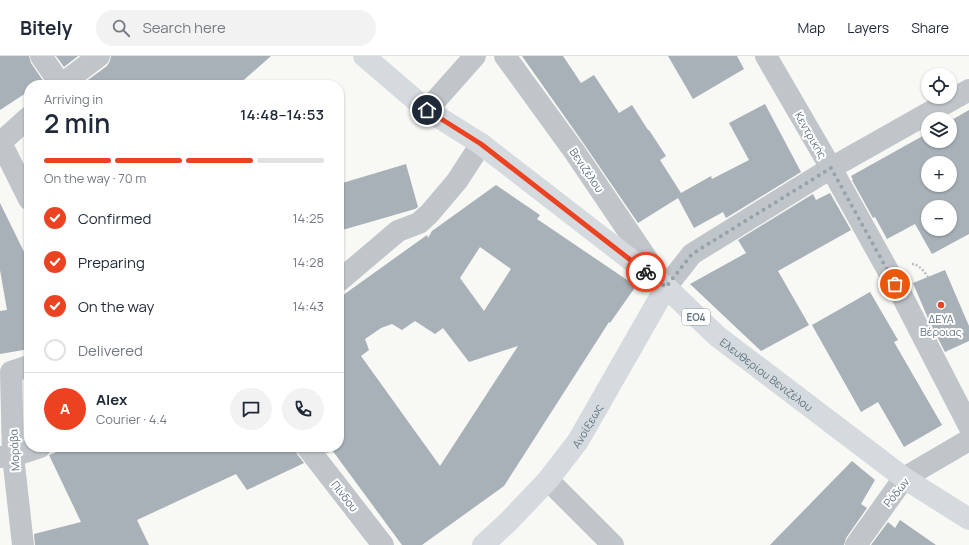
<!DOCTYPE html>
<meta charset="utf-8">
<style>
body{margin:0;font-family:Manrope,sans-serif;background:#f2f2f3;color:#1f2937;height:100vh;display:flex;flex-direction:column;font-size:15px;white-space:nowrap}
*{box-sizing:border-box;margin:0}
p{font-size:13px;color:#747a83}
.icon{flex:none;width:22px;height:22px;fill:none;stroke:currentColor;stroke-width:2;stroke-linecap:round;stroke-linejoin:round}
.map{position:relative;flex:1;overflow:hidden}
.side{position:absolute;left:24px;top:24px;width:320px;height:372px;display:flex;flex-direction:column;background:#fff;border-radius:16px;box-shadow:0 1px 3px #0004}
.side>*{flex:none}
.tools{position:absolute;left:921px;top:12px;display:grid;gap:8px}
.tools a{display:grid;place-items:center;width:36px;height:36px;border-radius:50%;background:#fff;box-shadow:0 1px 3px #0004;font-size:20px}
.pin{position:absolute;display:grid;place-items:center;width:34px;height:34px;color:#fff;margin:-17px;border:2px solid #fff;border-radius:50%;box-shadow:0 1px 4px #0007}
.courier{position:absolute;display:grid;place-items:center;width:40px;height:40px;margin:-20px;border:3px solid #eb4222;border-radius:50%;background:#fff;color:#222;box-shadow:0 1px 5px #0007}
.summary em{font-style:normal;font-weight:600}
.summary div{display:flex;flex-direction:column-reverse}
.summary{display:flex;align-items:center;justify-content:space-between;height:68px;padding:0 20px}
h1{font-size:26px;font-weight:600;line-height:30px}
.bar{display:grid;grid-template-columns:repeat(4,1fr);gap:6px 4px;align-content:center;height:48px;padding:0 20px}
.bar i{height:5px;border-radius:3px;background:#e0e1e3}
.bar .on{background:#eb4222}
.bar p{grid-column:span 4}
.line{display:flex;align-items:center;gap:10px;padding:0 20px;border-top:1px solid #e0e1e3}
.line div{flex:1}
.round{display:grid;place-items:center;flex:none;width:42px;height:42px;border-radius:21px;background:#f2f2f3}
ol{padding:0 20px;list-style:none}
li{display:flex;align-items:center;gap:12px;height:44px}
li p{margin-inline-start:auto}
li .icon{padding:4px;border-radius:50%;background:#eb4222;color:#fff;stroke-width:4}
li:last-child{color:#747a83}
li i{width:22px;height:22px;border:2px solid #e0e1e3;border-radius:50%}
header{display:flex;align-items:center;gap:24px;box-sizing:border-box;height:56px;padding:0 20px;background:#fff;border-bottom:1px solid #e0e1e3}
header strong{font-size:19px}
nav{display:flex;gap:22px;margin-inline-start:auto;font-size:14px}
.search{width:280px;height:36px;background:#f2f2f3;display:flex;align-items:center;gap:10px;box-sizing:border-box;padding:0 14px;border-radius:22px;color:#747a83;font-size:15px}
.map>svg:first-child{display:block}
</style>
<header>
<strong>Bitely</strong>
<div class="search"><svg class="icon" aria-label="search" viewBox="0 0 24 24"><circle cx="10" cy="10" r="6"/><path d="M15 15l6 6"/></svg>Search here</div>
<nav><a>Map</a><a>Layers</a><a>Share</a></nav>
</header>
<div class="map">
<svg width="969" height="489" viewBox="0 0 969 489">
<rect width="100%" height="100%" fill="#f8f8f5"/>
<g fill="#a7b1b7" fill-rule="evenodd">
<polygon points="0,0 29,0 31,7 46,29 29,29 29,35 0,54"/>
<polygon points="56,0 78,0 64,11"/>
<polygon points="111,0 271,0 238,29 81,29 107,10 110,5"/>
<polygon points="522,0 563,0 581,27 594,19 619,57 632,49 648,74 649,74 666,100 660,104 681,137 711,120 712,123 749,104 729,67 765,48 801,116 726,162 723,156 694,172 678,142 638,167 584,88"/>
<polygon points="668,0 737,0 744,13 693,43"/>
<path d="M969,54V178L932,198L915,168L887,183L875,161L873,162L852,124H853L851,120L928,77V85H950V65ZM928,107H950V129H928ZM928,151H950V173H928Z"/>
<polygon points="406,108 418,151 415,153 339,175 339,128"/>
<path d="M496,129L540,159L537,163L636,230L610,267L609,266L504,430L422,489H402L332,394L327,397L323,391H339V242L427,179L428,182L432,175ZM480,191L511,213L484,255L460,222ZM415,265L435,278L443,272L469,306L518,290L440,410L361,300L369,294L365,283L381,272L392,268L402,274Z"/>
<polygon points="830,137 851,174 778,215 809,269 761,295 690,228 746,197 738,184 813,138 816,144"/>
<polygon points="0,147 29,206 29,293 0,298 0,255 7,254 0,214"/>
<polygon points="945,214 969,270 969,285 945,296 930,267 913,227"/>
<polygon points="870,236 898,284 894,286 942,369 904,391 878,346 861,356 812,269"/>
<polygon points="70,391 295,391 297,398 304,407 247,434 236,418 137,464 149,489 35,489 34,478 81,466 49,399"/>
<polygon points="852,405 875,424 861,448 867,452 846,482 844,489 770,489"/>
<polygon points="900,464 936,489 871,489 888,466 895,472"/>
</g>
<g fill="none" stroke-linecap="round" stroke-linejoin="round">
<polyline stroke="#babec0" stroke-width="2.5" stroke-dasharray="2 2" stroke-linecap="butt" points="912,208 915,208 922,213 928,221"/>
<g stroke="#c0c5c9" stroke-width="22">
<polyline points="41,0 61,29"/>
<polyline points="505,0 574,95 666,231 692,198 831,112 969,34"/>
<polyline points="766,0 831,112 901,238 969,370"/>
<polyline points="63,29 70,22 99,0"/>
<polyline points="427,54 475,0"/>
<polyline points="0,87 29,61"/>
<polyline points="1,87 29,143"/>
<polyline points="339,225 398,175 419,167 429,158 457,125 481,88"/>
<polyline points="307,391 383,489"/>
<polyline points="0,401 13,400 40,391"/>
<polyline points="548,424 613,489"/>
<polyline points="23,489 13,400 11,316 29,310"/>
<polyline points="856,489 904,422 969,384"/>
</g>
<g stroke="#d5dade" stroke-width="22">
<path id="s1" d="M364,0L427,54L481,88L666,231L717,280L904,422L969,463"/>
<path id="s2" d="M483,489L509,465L548,424L578,385L666,231"/>
</g>
</g>
<g fill="none" stroke-linecap="round" stroke-linejoin="round">
<polyline stroke="#96a3aa" stroke-width="4" stroke-dasharray="0 7.2" points="646,216 666,231 692,198 831,112 895,228"/>
<polyline stroke="#eb4222" stroke-width="5" points="427,54 481,88 646,216"/>
</g>
<circle fill="#eb4222" stroke="#fff" stroke-width="1.5" cx="941" cy="249" r="4"/>
<g text-anchor="middle" dominant-baseline="central" stroke-width="4" stroke-linejoin="round" paint-order="stroke">
<rect fill="#fff" stroke="#909ea7" stroke-width="1" x="682" y="253" width="28" height="16" rx="3"/>
<g font-size="10" font-weight="bold" fill="#617581">
<text x="696" y="261">ΕΟ4</text>
</g>
<g font-size="11" fill="#617581" stroke="#fff">
<text transform="translate(811 79) rotate(60)">Κεντρικής</text>
<text transform="translate(587 114) rotate(56)">Βενιζέλου</text>
<text stroke="none"><textPath href="#s1" startOffset="514">Ελευθερίου Βενιζέλου</textPath></text>
<text stroke="none"><textPath href="#s2" startOffset="159">Ανοίξεως</textPath></text>
<text transform="translate(14 394) rotate(-93)">Μοράβα</text>
<text transform="translate(896 436) rotate(-51)">Ρόδων</text>
<text transform="translate(345 440) rotate(52)">Πίνδου</text>
</g>
<g font-size="11" fill="#617581" stroke="#fff">
<text x="941" y="262">ΔΕΥΑ<tspan x="941" dy="13">Βέροιας</tspan></text>
</g>
</g>
</svg>
<div class="tools">
<a><svg class="icon" aria-label="locate" viewBox="0 0 24 24"><circle cx="12" cy="12" r="6"/><path d="M12 2v4M12 18v4M2 12h4M18 12h4"/></svg></a>
<a><svg class="icon" aria-label="layers" viewBox="0 0 24 24"><path d="M12 4l9 5-9 5-9-5zM3 14l9 5 9-5"/></svg></a>
<a>+</a>
<a>−</a>
</div>
<div class="pin" style="left:895px;top:228px;background:#ea580c"><svg class="icon" aria-label="bag" viewBox="0 0 24 24"><path d="M5 8h14l-1 12H6zM9 8a3 3 0 0 1 6 0"/></svg></div>
<div class="pin" style="left:427px;top:54px;background:#1f2937"><svg class="icon" aria-label="home" viewBox="0 0 24 24"><path d="M3 11l9-7 9 7M6 9v11h12V9"/></svg></div>
<div class="courier" style="left:646px;top:216px"><svg class="icon" aria-label="bike" viewBox="0 0 24 24"><circle cx="6" cy="16" r="4"/><circle cx="18" cy="16" r="4"/><path d="M6 16l4-8h5l3 8M10 8l3 8H6M13 5h3"/></svg></div>
<section class="side">
<div class="summary"><div><h1>2 min</h1><p>Arriving in</p></div><em>14:48–14:53</em></div>
<div class="bar"><i class="on"></i><i class="on"></i><i class="on"></i><i></i><p>On the way · 70 m</p></div>
<ol>
<li><svg class="icon" aria-label="check" viewBox="0 0 24 24"><path d="M5 12l5 5 9-10"/></svg>Confirmed<p>14:25</p></li>
<li><svg class="icon" aria-label="check" viewBox="0 0 24 24"><path d="M5 12l5 5 9-10"/></svg>Preparing<p>14:28</p></li>
<li><svg class="icon" aria-label="check" viewBox="0 0 24 24"><path d="M5 12l5 5 9-10"/></svg>On the way<p>14:43</p></li>
<li><i></i>Delivered</li>
</ol>
<div class="line" style="height:72px"><b class="round" style="background:#eb4222;color:#fff">A</b><div><b>Alex</b><p>Courier · 4.4</p></div><a class="round"><svg class="icon" aria-label="chat" viewBox="0 0 24 24"><path d="M4 5h16v11H9l-5 4z"/></svg></a><a class="round"><svg class="icon" aria-label="phone" viewBox="0 0 24 24"><path d="M5 4h4l2 5-3 2q2 4 5 5l2-3 5 2v4C11 20 4 13 5 4z"/></svg></a></div>
</section>
</div>
